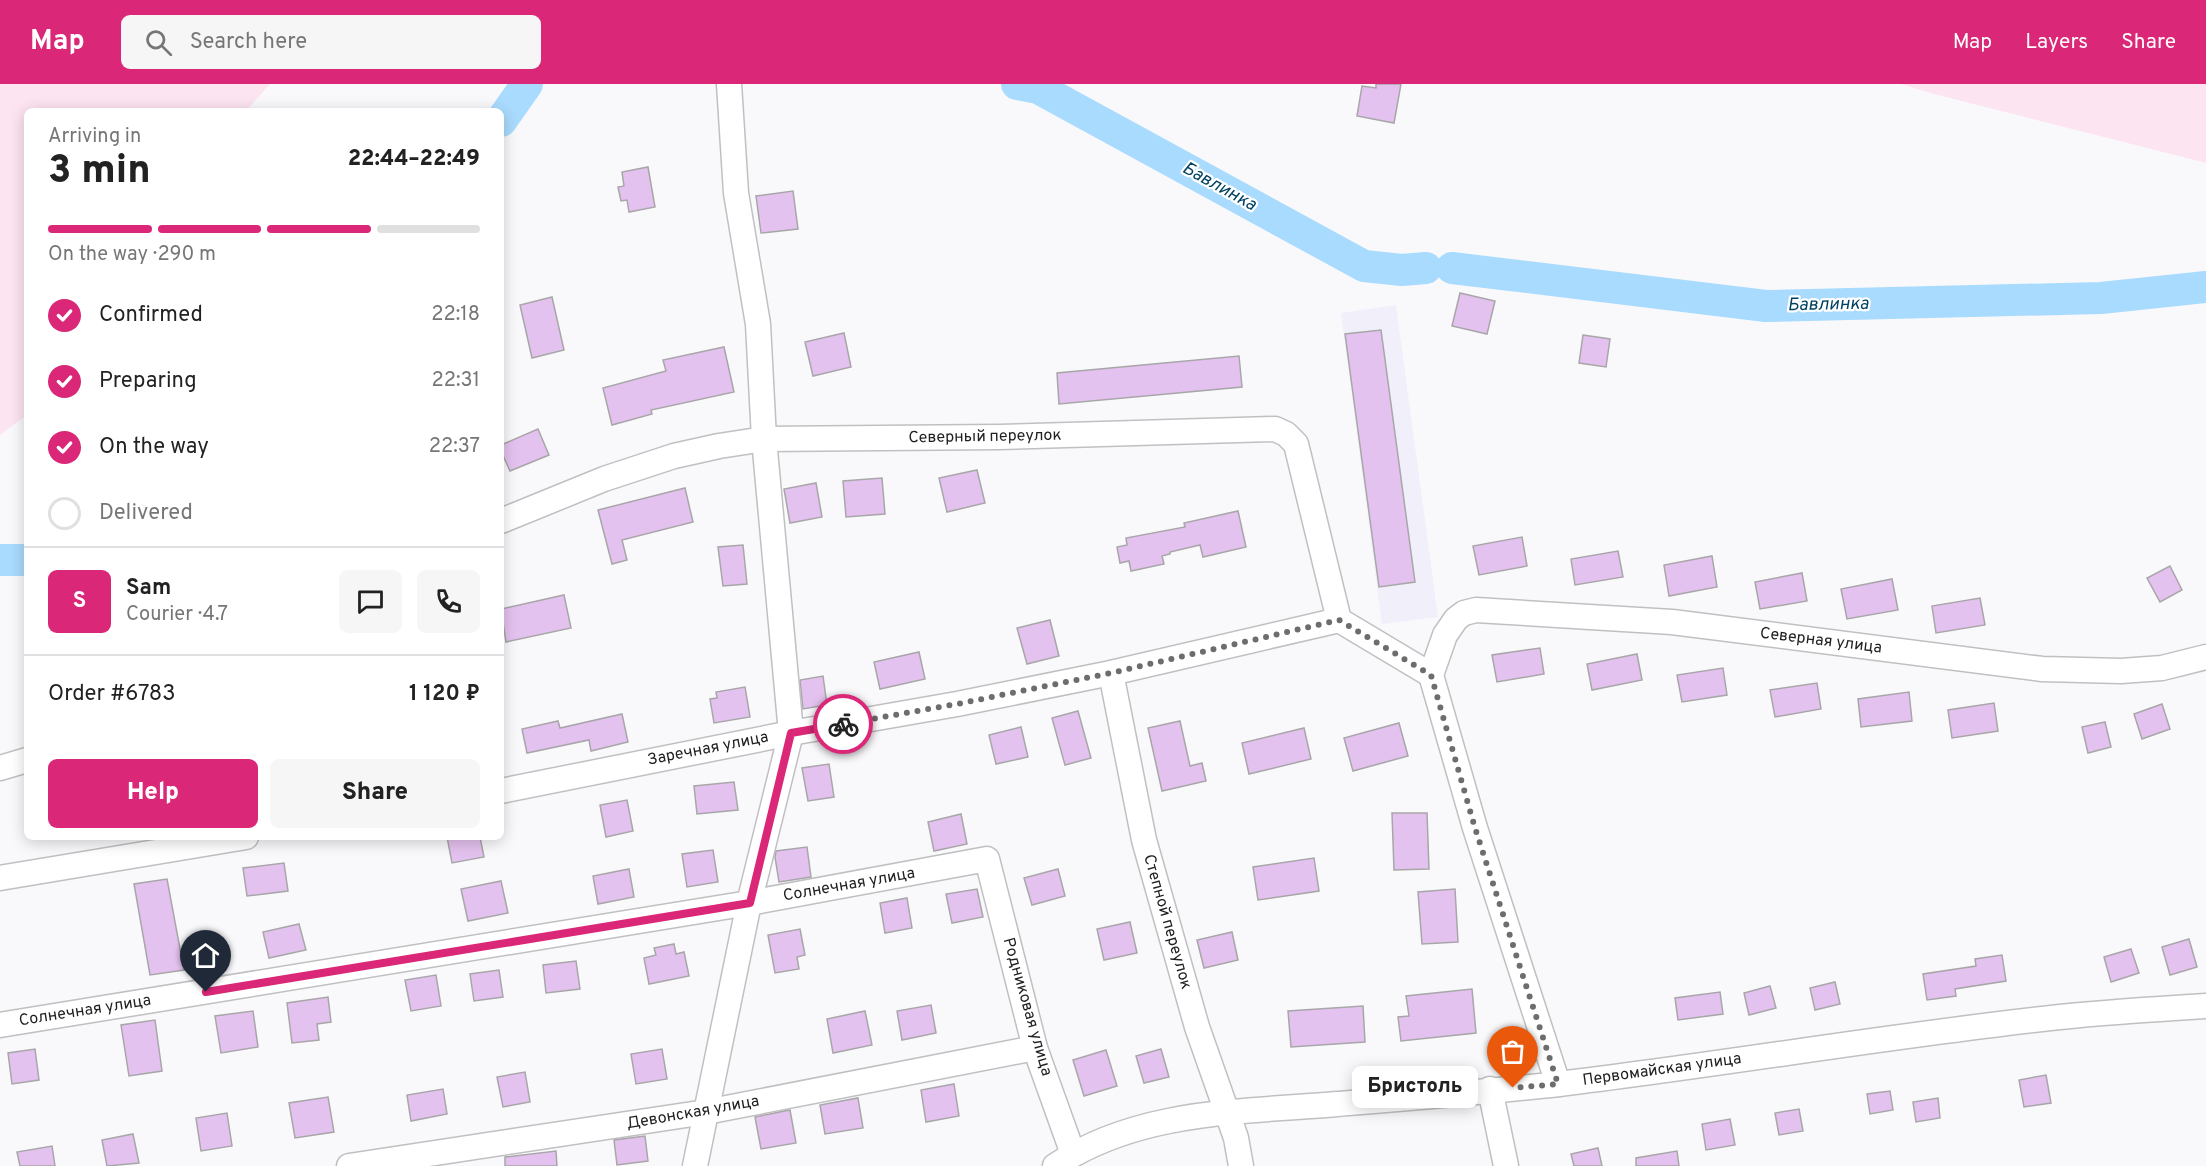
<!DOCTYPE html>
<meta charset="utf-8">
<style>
body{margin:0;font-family:Overpass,sans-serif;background:#f6f6f6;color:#222;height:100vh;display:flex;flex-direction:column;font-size:22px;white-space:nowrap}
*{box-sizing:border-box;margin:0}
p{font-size:20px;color:#767676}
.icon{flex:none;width:33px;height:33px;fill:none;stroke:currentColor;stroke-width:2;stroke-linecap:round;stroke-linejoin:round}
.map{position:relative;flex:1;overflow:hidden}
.panel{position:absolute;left:24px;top:24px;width:480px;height:732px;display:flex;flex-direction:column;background:#fff;border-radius:9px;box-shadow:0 3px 15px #0003}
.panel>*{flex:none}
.pin{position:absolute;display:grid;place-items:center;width:51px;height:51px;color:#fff;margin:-62px -26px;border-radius:50% 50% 50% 0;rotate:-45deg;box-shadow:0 0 6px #0007}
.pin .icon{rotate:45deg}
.courier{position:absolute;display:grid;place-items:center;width:60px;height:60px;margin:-30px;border:4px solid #db2777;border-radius:50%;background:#fff;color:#222;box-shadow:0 2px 8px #0007}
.bubble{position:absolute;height:42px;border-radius:9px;background:#fff;box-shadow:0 3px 15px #0003;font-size:20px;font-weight:800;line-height:42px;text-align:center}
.summary em{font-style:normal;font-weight:800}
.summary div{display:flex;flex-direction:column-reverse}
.summary{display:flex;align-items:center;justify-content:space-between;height:102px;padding:0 24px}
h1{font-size:39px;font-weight:800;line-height:45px}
.bar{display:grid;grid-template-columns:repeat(4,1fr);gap:9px 6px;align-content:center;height:72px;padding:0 24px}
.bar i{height:8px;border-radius:4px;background:#e0e0e0}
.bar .active{background:#db2777}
.bar p{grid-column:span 4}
.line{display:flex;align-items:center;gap:15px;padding:0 24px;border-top:2px solid #e0e0e0}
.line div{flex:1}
.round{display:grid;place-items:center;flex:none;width:63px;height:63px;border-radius:9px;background:#f6f6f6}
ol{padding:0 24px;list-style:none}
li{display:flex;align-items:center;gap:18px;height:66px}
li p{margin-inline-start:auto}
li .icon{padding:6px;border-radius:50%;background:#db2777;color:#fff;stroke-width:4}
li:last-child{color:#767676}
li i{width:33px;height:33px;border:3px solid #e0e0e0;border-radius:50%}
.primary-button{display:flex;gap:12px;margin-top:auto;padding:12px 24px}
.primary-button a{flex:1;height:69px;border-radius:9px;background:#db2777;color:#fff;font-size:24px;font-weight:800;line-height:69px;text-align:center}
.primary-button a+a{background:#f6f6f6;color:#222}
header{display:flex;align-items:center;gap:36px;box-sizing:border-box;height:84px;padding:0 30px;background:#db2777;color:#fff}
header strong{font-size:28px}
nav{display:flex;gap:33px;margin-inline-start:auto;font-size:21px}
.search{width:420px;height:54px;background:#f6f6f6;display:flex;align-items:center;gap:15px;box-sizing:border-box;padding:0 21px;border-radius:9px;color:#767676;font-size:22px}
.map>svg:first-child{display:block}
</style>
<header>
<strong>Map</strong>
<div class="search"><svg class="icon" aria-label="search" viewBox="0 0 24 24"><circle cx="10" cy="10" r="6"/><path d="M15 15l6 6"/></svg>Search here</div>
<nav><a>Map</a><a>Layers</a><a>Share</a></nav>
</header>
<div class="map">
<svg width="2206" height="1082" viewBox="0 0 2206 1082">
<rect width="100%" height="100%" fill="#f9f9fc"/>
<polygon fill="#f1effa" points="1396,221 1438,533 1382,540 1341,229"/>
<g fill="#fce4f1">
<polygon points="0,0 270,0 246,27 27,27 27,331 0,351"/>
<polygon points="1901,0 2206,0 2206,79 1934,10"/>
</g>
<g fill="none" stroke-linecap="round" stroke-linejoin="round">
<g stroke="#a9dbfe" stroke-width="32">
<polyline points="1017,0 1038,4 1364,182 1402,186 1426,184"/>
<polyline points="501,37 527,0"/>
<polyline points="1452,184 1766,222 2101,214 2206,203"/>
<polyline points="0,476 27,476"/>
</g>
</g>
<g fill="#e4c2ef" stroke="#a8a6a8" stroke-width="1.5">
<polygon points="1376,0 1401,0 1394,39 1357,32 1362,2 1376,4"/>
<polygon points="648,83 655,123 629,128 627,116 621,117 618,103 624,102 622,88"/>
<polygon points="793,107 798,145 761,149 756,112"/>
<polygon points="1460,209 1495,217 1487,250 1452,242"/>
<polygon points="552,213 564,266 532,274 520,221"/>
<polygon points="1381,246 1415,498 1379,503 1345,250"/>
<polygon points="844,249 851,283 813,292 805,258"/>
<polygon points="1583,251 1610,255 1606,283 1579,279"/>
<polygon points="724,263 734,308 651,326 652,330 612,341 603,304 666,287 663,276"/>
<polygon points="1239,272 1242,303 1059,320 1057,289"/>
<polygon points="538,345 549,371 510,387 501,367 501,361"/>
<polygon points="977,386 985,419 947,428 939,394"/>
<polygon points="882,394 885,430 846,433 843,397"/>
<polygon points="816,399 822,433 790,439 784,405"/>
<polygon points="685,404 693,438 622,456 627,476 612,480 598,426"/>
<polygon points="1238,427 1246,463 1203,473 1200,461 1170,468 1170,470 1162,472 1164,480 1131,487 1129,477 1120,479 1117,463 1127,461 1126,454 1185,443 1184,439"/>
<polygon points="1522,453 1527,482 1479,491 1473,462"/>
<polygon points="743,461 747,500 723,502 718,463"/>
<polygon points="1618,467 1623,493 1575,501 1571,475"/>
<polygon points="1712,472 1717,503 1669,512 1664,481"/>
<polygon points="2170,482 2182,506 2160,518 2147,494"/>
<polygon points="1802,489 1807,517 1760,525 1755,498"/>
<polygon points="1892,495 1898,526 1847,535 1841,505"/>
<polygon points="564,511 571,544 506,558 501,525"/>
<polygon points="1980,514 1985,541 1936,549 1932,522"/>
<polygon points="1050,536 1059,572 1027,580 1017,544"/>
<polygon points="1540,564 1544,590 1497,598 1492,571"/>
<polygon points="919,568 925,595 880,605 874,578"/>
<polygon points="1637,570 1642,596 1592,606 1587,580"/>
<polygon points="1723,584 1727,611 1682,618 1677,591"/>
<polygon points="823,592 827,621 803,625 800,596"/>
<polygon points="1817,599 1821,625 1775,633 1770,606"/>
<polygon points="745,603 750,633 714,639 710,615 717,614 716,608"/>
<polygon points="1909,608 1912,637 1861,643 1858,615"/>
<polygon points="1994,619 1998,647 1952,654 1948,626"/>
<polygon points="2162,620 2170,645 2142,655 2134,630"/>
<polygon points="1078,627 1091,674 1065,681 1052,634"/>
<polygon points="622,630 628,658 591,667 589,656 527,669 522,645 558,637 560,644"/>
<polygon points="1180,637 1190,682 1202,679 1206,697 1162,707 1148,644"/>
<polygon points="2105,638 2111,663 2088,669 2082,643"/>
<polygon points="1399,639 1408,672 1353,687 1344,654"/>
<polygon points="1021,643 1028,673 996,680 989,651"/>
<polygon points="1304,644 1311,675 1249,690 1242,659"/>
<polygon points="829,680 834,713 808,717 802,684"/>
<polygon points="734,698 738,726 697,730 694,702"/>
<polygon points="627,716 633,747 606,753 600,721"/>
<polygon points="1392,729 1427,729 1429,785 1394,786"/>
<polygon points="961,730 967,760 934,767 928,738"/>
<polygon points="447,753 480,753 484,773 452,779"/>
<polygon points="807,763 811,793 779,798 775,773 776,767"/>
<polygon points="713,766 718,798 687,803 682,770"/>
<polygon points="1314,774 1319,807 1258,816 1253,783"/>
<polygon points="284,779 288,807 247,812 243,784"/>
<polygon points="629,785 634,813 598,820 593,792"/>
<polygon points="1058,785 1065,812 1032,821 1024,794"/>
<polygon points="167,795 184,886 150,891 134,800"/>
<polygon points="501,797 508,829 468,837 461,805"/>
<polygon points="977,805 983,833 952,839 946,810"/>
<polygon points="1455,805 1458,858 1422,860 1418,808"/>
<polygon points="907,814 912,844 885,849 880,819"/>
<polygon points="1130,838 1137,869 1104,876 1097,845"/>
<polygon points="299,840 306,866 269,874 263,848"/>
<polygon points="800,845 805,871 797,873 799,885 775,889 768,851"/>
<polygon points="1232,848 1238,876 1204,884 1197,856"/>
<polygon points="2189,855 2197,883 2170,891 2162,863"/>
<polygon points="674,860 676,870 684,868 689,892 649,900 644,874 656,871 654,864"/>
<polygon points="2131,865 2139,889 2111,898 2104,873"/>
<polygon points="2002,871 2006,897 1955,905 1956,912 1927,916 1923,890 1976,882 1975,875"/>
<polygon points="576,877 580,905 546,909 543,881"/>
<polygon points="499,886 503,913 474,917 470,890"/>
<polygon points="436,891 441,922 411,927 405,896"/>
<polygon points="1835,898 1840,920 1815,926 1810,904"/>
<polygon points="1770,902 1776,924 1749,931 1744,909"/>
<polygon points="1472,905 1476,949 1401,957 1398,933 1409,932 1406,912"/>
<polygon points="1720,908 1723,930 1678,936 1675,914"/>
<polygon points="328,913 331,938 317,940 319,956 292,959 287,919"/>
<polygon points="931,921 936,949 902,956 897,927"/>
<polygon points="1363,922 1365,958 1291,963 1288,927"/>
<polygon points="253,927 258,963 221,969 215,932"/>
<polygon points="865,927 872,961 833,969 827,935"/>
<polygon points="155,936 162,987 129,992 121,941"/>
<polygon points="35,965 39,996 12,1000 8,969"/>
<polygon points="662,965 667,995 636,1000 631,970"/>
<polygon points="1161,965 1169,993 1144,999 1136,972"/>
<polygon points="1106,966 1117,1002 1084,1012 1073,976"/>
<polygon points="525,988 530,1018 503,1023 497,993"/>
<polygon points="2046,991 2051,1019 2024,1023 2019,996"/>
<polygon points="954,1000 959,1032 926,1038 921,1006"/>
<polygon points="443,1005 447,1030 411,1037 407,1011"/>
<polygon points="1890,1007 1893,1026 1870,1030 1867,1010"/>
<polygon points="328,1013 334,1048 295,1054 289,1019"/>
<polygon points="858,1014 863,1044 825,1050 820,1021"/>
<polygon points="1938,1014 1940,1034 1916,1038 1913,1018"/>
<polygon points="1799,1025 1803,1047 1779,1051 1775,1029"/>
<polygon points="790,1026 796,1059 761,1065 755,1033"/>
<polygon points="227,1029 232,1062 201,1067 196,1034"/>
<polygon points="1730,1035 1735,1061 1706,1066 1702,1040"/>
<polygon points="133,1050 139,1079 107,1082 102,1056"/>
<polygon points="645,1052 648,1077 617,1081 614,1056"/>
<polygon points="52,1062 55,1082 20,1082 17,1068"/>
<polygon points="1598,1064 1602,1082 1574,1082 1571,1070"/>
<polygon points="556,1067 557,1082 505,1082 505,1073"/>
<polygon points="1677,1067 1679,1082 1636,1082 1636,1074"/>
</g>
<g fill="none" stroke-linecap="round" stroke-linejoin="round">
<g stroke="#c0bfc2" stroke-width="27">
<g id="minor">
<polyline points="501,437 604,395 674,372 719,362 764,355 999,353 1275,345 1286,350 1296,360 1339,536"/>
<polyline points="1111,589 1144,756 1197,943 1236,1054 1241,1082"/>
<polyline points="0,684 27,676"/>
<polyline points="501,707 791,649 957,620 1111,589 1339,536 1431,591"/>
<polyline points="0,794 246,753"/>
<polyline points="0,941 749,819 987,775 1035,964 1073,1070"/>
<polyline points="1558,1000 1475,744 1431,591 1445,551 1456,535 1464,529 1476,526 1672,538 2042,585 2121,587 2162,584 2206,573"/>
<polyline points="1490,1005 1506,1082"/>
<polyline points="349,1082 706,1028 1035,964"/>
<polyline points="695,1082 749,819 791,649 764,355 758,240 736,109 729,0"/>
<path d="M1055,1082C1137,1026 1242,1028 1337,1020C1411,1014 1486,1008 1559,1000C1726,980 1892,951 2060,933C2108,928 2157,925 2206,922"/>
</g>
</g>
<use href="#minor" stroke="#fff" stroke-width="24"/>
</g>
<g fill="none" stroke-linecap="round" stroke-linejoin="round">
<polyline stroke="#6d6c6e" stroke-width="6" stroke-dasharray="0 10.8" points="843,640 957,620 1111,589 1339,536 1431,591 1475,744 1558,1000 1513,1004"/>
<polyline stroke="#db2777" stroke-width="8" points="206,908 750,819 791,649 843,640"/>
</g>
<g text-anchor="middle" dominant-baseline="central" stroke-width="4.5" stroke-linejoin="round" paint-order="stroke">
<g font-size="16" fill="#212022" stroke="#fff">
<text transform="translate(985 353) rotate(-1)">Северный переулок</text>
<text transform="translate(1821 557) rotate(7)">Северная улица</text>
<text transform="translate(708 665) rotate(-11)">Заречная улица</text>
<text transform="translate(849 801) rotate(-10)">Солнечная улица</text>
<text transform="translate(1167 838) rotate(74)">Степной переулок</text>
<text transform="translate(1027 923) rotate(74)">Родниковая улица</text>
<text transform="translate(85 927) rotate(-9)">Солнечная улица</text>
<text transform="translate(1662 986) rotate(-8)">Первомайская улица</text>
<text transform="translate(693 1029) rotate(-10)">Девонская улица</text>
</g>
<g font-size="18" font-style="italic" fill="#014162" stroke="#fff">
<text transform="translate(1219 103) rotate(29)">Бавлинка</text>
<text transform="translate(1828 221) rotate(-1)">Бавлинка</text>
</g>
</g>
</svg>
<div class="pin" style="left:1513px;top:1004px;background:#ea580c"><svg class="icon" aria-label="bag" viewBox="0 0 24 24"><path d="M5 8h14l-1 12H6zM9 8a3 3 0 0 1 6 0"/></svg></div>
<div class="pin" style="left:206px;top:908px;background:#1f2937"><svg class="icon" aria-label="home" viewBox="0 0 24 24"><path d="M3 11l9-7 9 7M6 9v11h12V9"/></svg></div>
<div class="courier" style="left:843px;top:640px"><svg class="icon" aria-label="bike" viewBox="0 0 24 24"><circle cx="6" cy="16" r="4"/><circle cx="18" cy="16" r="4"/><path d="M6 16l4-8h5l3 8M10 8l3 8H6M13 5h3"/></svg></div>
<div class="bubble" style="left:1352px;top:982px;width:126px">Бристоль</div>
<section class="panel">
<div class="summary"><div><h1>3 min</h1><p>Arriving in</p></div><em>22:44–22:49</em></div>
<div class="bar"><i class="active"></i><i class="active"></i><i class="active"></i><i></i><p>On the way · 290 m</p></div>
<ol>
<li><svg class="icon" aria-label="check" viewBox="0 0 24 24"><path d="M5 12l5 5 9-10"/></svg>Confirmed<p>22:18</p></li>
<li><svg class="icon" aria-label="check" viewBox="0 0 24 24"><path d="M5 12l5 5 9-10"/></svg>Preparing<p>22:31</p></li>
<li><svg class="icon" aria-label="check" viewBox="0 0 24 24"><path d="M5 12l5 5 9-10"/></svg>On the way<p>22:37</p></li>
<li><i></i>Delivered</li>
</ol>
<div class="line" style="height:108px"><b class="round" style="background:#db2777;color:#fff">S</b><div><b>Sam</b><p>Courier · 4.7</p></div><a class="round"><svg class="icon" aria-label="chat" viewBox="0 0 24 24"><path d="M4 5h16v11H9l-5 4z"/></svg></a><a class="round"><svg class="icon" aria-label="phone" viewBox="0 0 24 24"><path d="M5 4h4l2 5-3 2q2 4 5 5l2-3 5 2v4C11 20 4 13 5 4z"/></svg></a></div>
<div class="line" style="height:78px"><div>Order #6783</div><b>1 120 ₽</b></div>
<div class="primary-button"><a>Help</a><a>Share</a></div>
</section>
</div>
